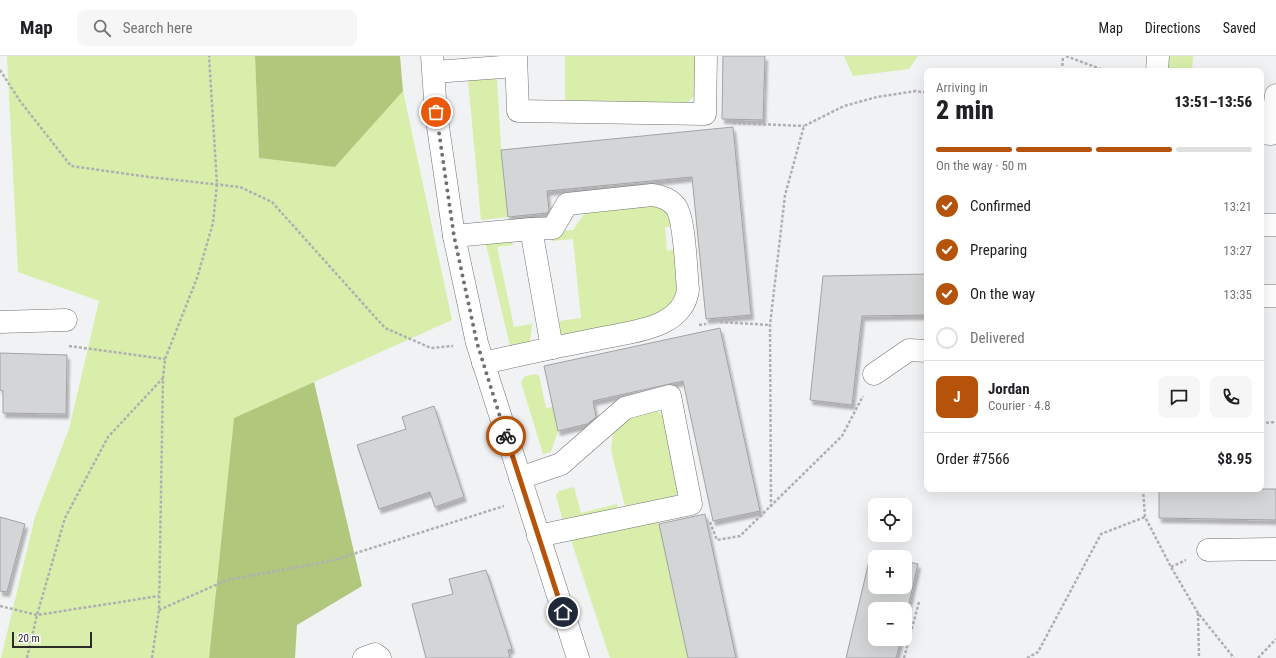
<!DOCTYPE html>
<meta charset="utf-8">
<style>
body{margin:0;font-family:"Roboto Condensed",sans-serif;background:#f6f6f6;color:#202124;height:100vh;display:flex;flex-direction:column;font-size:15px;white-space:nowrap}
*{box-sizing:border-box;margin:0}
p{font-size:13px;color:#757577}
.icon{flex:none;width:22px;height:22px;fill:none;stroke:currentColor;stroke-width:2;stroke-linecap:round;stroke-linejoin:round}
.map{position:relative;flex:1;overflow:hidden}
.side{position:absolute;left:924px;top:12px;width:340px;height:424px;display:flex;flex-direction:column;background:#fff;border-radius:8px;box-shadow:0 4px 16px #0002}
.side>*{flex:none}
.controls{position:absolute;left:868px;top:442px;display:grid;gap:8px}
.controls a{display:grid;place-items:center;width:44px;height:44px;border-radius:8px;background:#fff;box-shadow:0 4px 16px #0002;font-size:20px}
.scale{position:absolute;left:12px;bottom:10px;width:80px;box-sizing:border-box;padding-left:4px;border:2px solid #2b2b2c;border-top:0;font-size:11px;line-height:14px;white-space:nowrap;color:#2b2b2c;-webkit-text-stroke:3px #fff;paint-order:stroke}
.pin{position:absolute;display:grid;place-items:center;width:34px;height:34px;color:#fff;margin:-17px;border:2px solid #fff;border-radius:50%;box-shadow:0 1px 4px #0007}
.courier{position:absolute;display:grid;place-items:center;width:40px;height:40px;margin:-20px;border:3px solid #b45309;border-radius:50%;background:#fff;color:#222;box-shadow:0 1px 5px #0007}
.headline em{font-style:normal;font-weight:800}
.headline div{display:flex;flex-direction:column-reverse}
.headline{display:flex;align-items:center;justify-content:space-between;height:68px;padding:0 12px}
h1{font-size:26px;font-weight:800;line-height:30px}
.bar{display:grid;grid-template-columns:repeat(4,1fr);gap:6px 4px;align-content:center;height:48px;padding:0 12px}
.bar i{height:5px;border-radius:3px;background:#e0e0e0}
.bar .current{background:#b45309}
.bar p{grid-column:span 4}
.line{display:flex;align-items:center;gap:10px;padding:0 12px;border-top:1px solid #e0e0e0}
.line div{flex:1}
.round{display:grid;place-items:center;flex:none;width:42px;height:42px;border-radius:8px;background:#f6f6f6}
ol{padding:0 12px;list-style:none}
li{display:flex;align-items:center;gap:12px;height:44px}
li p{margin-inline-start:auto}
li .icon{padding:4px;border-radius:50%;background:#b45309;color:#fff;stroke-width:4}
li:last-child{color:#757577}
li i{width:22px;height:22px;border:2px solid #e0e0e0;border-radius:50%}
header{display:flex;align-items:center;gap:24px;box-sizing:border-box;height:56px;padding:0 20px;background:#fff;border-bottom:1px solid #e0e0e0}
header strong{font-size:19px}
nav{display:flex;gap:22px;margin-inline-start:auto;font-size:14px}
.search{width:280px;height:36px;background:#f6f6f6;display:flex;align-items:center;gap:10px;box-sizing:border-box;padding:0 14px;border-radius:8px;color:#757577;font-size:15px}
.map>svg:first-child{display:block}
</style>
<header>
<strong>Map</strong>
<div class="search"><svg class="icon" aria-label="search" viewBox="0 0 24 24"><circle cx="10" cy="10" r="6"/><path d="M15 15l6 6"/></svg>Search here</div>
<nav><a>Map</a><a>Directions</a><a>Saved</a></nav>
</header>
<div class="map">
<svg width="1276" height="602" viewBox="0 0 1276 602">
<defs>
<filter id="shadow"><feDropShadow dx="2.5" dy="4.5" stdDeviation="1" flood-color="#0004"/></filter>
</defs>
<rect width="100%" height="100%" fill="#f1f2f4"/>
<g fill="#d8eeaa">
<polygon points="7,0 255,0 259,102 335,111 403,35 452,264 234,362 209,602 1,602 35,461 69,373 99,245 18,216"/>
<polygon points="565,0 695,0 694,40 683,51 565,49"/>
<polygon points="844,0 918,0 909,13 853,20"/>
<polygon points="1169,0 1193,0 1192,15 1168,15"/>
<polygon points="497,22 501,93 508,161 481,164 468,24"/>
<polygon points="657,149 667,156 674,170 665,171 667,195 676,193 677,242 657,262 562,281 559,265 581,262 573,183 552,185 551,176 573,174 587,154"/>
<polygon points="511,182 513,189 497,191 514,271 532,268 530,286 510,290 485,184"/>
<polygon points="535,318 539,320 546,352 553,351 558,375 551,396 543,398 521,326 525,320"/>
<polygon points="655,353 666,362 679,436 670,443 626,454 611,394 614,371 624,361"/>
<polygon points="574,431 581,457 617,448 619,455 564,469 556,439 559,435"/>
<polygon points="658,462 688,602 610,602 571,484"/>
</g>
<g fill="#b1c87c">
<polygon points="255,0 400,0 403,35 335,111 259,102"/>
<polygon points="314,326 362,530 297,569 295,602 209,602 234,362"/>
</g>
<g fill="#d4d5d6" stroke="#a2a3a5" filter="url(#shadow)">
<polygon points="723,0 765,0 763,64 722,63"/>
<polygon points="733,71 751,259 706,263 692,121 547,135 549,155 547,157 508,161 501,94"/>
<polygon points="927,218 927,259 862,260 852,349 810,344 823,220"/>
<polygon points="720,272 760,455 713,465 683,325 593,345 596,361 587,368 558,375 544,310"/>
<polygon points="0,297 67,299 66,358 3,357 3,335 0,334"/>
<polygon points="434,350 464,441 435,451 430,436 379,453 357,389 406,373 402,361"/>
<polygon points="1159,433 1276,433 1276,464 1159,462"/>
<polygon points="705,458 722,538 736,602 688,602 659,468"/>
<polygon points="0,461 25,468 7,536 0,535"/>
<polygon points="871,497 888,501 875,501 875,531 905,531 905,505 918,508 905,565 905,553 875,553 875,583 901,583 896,602 846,602"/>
<polygon points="486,514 512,593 508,594 510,602 426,602 412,548 453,538 449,523"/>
</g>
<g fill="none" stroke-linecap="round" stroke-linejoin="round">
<g stroke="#737475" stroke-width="23">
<g id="minor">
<polyline points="432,0 436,57 454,180 477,287 578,602"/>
<polyline points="516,0 518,55 705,58 706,0"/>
<polyline points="1157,15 1158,0"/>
<polyline points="434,16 515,10"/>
<polyline points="1261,77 1271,78 1276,39"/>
<polyline points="1261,169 1276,169"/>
<path d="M531,173L553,172L567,148L652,139C661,140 670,143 676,151C685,164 686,215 688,233C684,271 636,275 607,281C589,285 570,288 552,292"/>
<polyline points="454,180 531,173 552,292 483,307"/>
<polyline points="1261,240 1276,240"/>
<polyline points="0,266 66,264"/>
<polyline points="874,318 909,294 927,295"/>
<polyline points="520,422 561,408 625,352 670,340 691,448 538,480"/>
<polyline points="1208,494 1276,493"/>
<polyline points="364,602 375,598 380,602"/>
</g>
</g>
<g stroke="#b0b0b2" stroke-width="2.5" stroke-dasharray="3 2" stroke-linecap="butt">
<polyline points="1066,0 1106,15"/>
<polyline points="0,14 20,45 71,110 149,121 240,131 272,146 385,272 431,292 453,290"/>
<polyline points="1062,15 1063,0"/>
<polyline points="733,67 804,70"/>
<polyline points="720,266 770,269"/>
<polyline points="699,269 706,268"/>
<polyline points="69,290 165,303"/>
<polyline points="1261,367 1276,366"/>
<polyline points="1143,433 1145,461 1171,511 1198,557 1234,602"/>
<polyline points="771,451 770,269 785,139 804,70 844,50 877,41 916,35 927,37"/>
<polyline points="710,466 717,484 740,480 842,380 863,340"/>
<polyline points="1171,511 1186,504"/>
<polyline points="0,550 37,559 159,540"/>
<polyline points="159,554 227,524 331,505 504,450"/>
<polyline points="1198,557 1199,602"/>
<polyline points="27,602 37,559 65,462 108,381 163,322"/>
<polyline points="152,602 159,554 163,322 165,303 197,222 213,167 217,128 209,0"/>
<polyline points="904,602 919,546"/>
<polyline points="1027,602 1038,596 1101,478 1145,461"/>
<polyline points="1258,602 1276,583"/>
</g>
<use href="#minor" stroke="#fff" stroke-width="22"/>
</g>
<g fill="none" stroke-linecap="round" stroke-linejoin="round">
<polyline stroke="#707172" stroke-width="4" stroke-dasharray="0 7.2" points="436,56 454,180 477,287 506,380"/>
<polyline stroke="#b45309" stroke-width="5" points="506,380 563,556"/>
</g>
</svg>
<div class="controls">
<a><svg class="icon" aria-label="locate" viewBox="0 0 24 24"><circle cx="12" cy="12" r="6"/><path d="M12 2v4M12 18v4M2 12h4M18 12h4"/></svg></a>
<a>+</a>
<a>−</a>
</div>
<div class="scale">20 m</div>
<div class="pin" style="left:436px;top:56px;background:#ea580c"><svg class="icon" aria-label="bag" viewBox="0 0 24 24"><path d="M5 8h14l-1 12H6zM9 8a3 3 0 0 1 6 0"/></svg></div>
<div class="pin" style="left:563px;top:556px;background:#1f2937"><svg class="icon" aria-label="home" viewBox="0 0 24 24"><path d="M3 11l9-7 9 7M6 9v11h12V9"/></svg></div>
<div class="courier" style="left:506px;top:380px"><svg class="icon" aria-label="bike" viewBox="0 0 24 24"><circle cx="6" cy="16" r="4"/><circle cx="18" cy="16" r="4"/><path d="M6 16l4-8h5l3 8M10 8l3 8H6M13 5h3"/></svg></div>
<section class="side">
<div class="headline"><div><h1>2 min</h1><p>Arriving in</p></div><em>13:51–13:56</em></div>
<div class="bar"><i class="current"></i><i class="current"></i><i class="current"></i><i></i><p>On the way · 50 m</p></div>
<ol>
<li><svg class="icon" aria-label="check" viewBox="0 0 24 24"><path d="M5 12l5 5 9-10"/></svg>Confirmed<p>13:21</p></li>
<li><svg class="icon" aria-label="check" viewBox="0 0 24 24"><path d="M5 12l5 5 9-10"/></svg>Preparing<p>13:27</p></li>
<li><svg class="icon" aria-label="check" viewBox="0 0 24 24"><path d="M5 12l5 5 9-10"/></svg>On the way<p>13:35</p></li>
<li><i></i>Delivered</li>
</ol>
<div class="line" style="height:72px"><b class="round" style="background:#b45309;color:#fff">J</b><div><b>Jordan</b><p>Courier · 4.8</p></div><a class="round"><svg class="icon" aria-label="chat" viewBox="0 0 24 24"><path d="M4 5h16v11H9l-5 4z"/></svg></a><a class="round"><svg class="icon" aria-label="phone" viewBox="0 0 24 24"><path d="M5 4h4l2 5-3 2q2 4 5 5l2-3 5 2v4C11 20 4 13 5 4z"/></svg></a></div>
<div class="line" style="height:52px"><div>Order #7566</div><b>$8.95</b></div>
</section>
</div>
